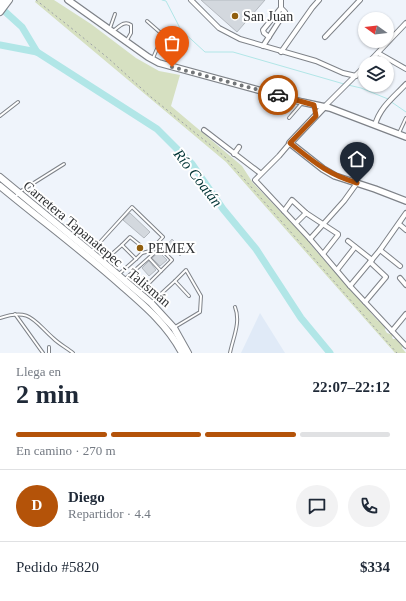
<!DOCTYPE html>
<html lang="es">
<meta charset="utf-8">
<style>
body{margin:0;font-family:"Times New Roman",serif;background:#f2f2f3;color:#1f2937;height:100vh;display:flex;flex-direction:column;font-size:15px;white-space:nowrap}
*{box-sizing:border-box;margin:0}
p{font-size:13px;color:#747a83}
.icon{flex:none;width:22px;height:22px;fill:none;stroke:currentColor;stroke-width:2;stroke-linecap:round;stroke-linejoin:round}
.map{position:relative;height:353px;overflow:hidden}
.drawer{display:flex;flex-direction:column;background:#fff;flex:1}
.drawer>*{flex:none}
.needle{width:26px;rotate:285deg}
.tools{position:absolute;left:358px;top:12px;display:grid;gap:8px}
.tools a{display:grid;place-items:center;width:36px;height:36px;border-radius:50%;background:#fff;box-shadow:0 1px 3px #0004;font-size:20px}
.pin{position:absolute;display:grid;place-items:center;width:34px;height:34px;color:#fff;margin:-41px -17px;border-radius:50% 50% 50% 0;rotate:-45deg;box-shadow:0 0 4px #0007}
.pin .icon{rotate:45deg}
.courier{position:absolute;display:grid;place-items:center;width:40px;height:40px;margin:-20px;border:3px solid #b45309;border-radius:50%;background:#fff;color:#222;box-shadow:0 1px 5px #0007}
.headline em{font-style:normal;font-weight:800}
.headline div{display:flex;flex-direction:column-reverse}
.headline{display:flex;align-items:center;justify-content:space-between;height:68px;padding:0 16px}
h1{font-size:26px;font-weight:800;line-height:30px}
.bar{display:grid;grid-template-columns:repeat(4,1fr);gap:6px 4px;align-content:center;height:48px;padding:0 16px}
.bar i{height:5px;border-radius:3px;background:#e0e1e3}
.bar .current{background:#b45309}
.bar p{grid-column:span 4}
.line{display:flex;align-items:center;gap:10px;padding:0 16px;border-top:1px solid #e0e1e3}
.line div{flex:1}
.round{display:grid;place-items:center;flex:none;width:42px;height:42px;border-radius:21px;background:#f2f2f3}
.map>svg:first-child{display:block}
</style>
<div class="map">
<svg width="406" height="353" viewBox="0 0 406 353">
<rect width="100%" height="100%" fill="#eff4fb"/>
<polygon fill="#e0eaf7" points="260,313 285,353 241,353"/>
<path fill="#d6e0c1" d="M36,0H54L91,24L136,58L159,71L180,75L171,106L242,166L253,183L302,234C308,236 310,239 311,245L338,276H341L346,284L378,321H381L386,327L385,330L387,333L393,335L392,337L393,339H397L403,346L402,348L406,353H395L226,162L35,2Z"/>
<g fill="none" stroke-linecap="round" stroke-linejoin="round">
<g stroke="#b1e6e7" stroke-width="1">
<polyline points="162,0 166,1 181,30 205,52 233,52 344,84"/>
<polyline points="348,85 361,88 388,99"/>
<polyline points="390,101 406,112"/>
</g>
<g stroke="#b1e6e7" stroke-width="7">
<polyline points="0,7 22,27 37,52"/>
<polyline points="0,45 37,52 157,129 192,164 223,209 256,249 301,318 330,353"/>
</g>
</g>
<g fill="#d3d8de" stroke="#b4b9bf">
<polygon points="201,0 265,0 237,32"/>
<polygon points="130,213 150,232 144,238 123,220"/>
<polygon points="172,239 184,252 180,256 177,253 175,255 166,246"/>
<polygon points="159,252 167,260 160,266 152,258"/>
<polygon points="149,261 156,270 149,276 142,268"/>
</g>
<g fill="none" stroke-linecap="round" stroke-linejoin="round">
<g stroke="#7e8288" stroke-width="4">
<g id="service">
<polyline points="147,21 163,35 153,58"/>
<polyline points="110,28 115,14"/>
<path d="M113,31C119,27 124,20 131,25V33L127,40"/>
<polyline points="0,116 18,102"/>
<polyline points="289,118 302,103"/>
<polyline points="399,133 406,118"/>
<polyline points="15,197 21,191 64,164"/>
<polyline points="122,245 130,237 140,245 142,253"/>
<polyline points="91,252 132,207 163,237 150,251 142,253 136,259"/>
<polyline points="149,258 161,271"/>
<polyline points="104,261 122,245 136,259 119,274"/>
<polyline points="125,279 160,248 172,260 140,292"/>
<polyline points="175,281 186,270 201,296 200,312 175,327"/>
<polyline points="151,303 175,281 189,296"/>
<polyline points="15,314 43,353"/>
<path d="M0,318C30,308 33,320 53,338C59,344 67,348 73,353"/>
<polyline points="49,353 49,347"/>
<path d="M230,353C233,338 241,322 235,307"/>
</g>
</g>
<g stroke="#7e8288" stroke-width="6">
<g id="minor">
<polyline points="191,0 219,28 240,39 316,61 343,73 356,76"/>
<polyline points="269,37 264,33 263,30 281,8"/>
<polyline points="325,37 360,0"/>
<polyline points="263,46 285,12 281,8 281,0"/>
<polyline points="281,52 312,8 319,0"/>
<polyline points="378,53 406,69"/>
<polyline points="368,63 406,23"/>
<polyline points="324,107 365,66"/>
<path d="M375,125C380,107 394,97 406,84"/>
<polyline points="204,130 260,173"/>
<polyline points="290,143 279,156 255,180 310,239 350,286 406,346"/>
<polyline points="234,154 239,147"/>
<polyline points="284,211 292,200 306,213 338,234 338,235 323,254"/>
<polyline points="296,223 306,213"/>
<polyline points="399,224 406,230"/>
<polyline points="310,239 344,201 357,183"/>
<polyline points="348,241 372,260"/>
<polyline points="380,250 400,266"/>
<polyline points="337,270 355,247"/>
<polyline points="400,278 406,285"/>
<polyline points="350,286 380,250 406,213"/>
<polyline points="365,302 386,277 370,262"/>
<polyline points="392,331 406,314"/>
</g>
</g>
<g stroke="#7e8288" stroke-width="8">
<g id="secondary">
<polyline points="68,0 148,57 159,63 302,102 330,108 406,137"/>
<polyline points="324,107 290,143 323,169 335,176 375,189 406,201"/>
</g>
</g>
<g stroke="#7e8288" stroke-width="8">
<g id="trunk">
<polyline points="0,4 3,0"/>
<polyline points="0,12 9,0"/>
<polyline points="0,177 103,262 151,303 174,328 188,353"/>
<path d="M0,186C41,220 84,252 123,287C146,307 168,326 182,353"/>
</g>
</g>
<polyline stroke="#9da1a6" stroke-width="1" stroke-dasharray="2 3" stroke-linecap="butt" points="36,0 70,27 108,58 151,97 224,156 397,353"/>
<use href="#service" stroke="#fff" stroke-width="2"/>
<use href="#minor" stroke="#fff" stroke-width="4"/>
<use href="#secondary" stroke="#fff" stroke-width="5.5"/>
<use href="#trunk" stroke="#fff" stroke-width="6"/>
</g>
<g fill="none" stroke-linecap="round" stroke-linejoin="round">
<polyline stroke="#727578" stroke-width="4" stroke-dasharray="0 7.2" points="172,67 278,95"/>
<path stroke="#b45309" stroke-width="5" d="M278,95L314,105L316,116L290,143C314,162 327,174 357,183"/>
</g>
<g fill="#915f0f" stroke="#fff" stroke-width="1.5">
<circle cx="235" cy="16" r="4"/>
<circle cx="140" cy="248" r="4"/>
</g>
<g text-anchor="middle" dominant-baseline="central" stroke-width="4" stroke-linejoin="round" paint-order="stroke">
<g font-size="14" fill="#2e3032" stroke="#fff" text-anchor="start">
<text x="243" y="16">San Juan</text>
<text x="148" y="248">PEMEX</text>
</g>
<g font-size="14" fill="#2e3032" stroke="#fff">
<text transform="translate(97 244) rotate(40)">Carretera Tapanatepec - Talismán</text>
</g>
<g font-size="15" font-style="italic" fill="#003435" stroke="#fff">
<text transform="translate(198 178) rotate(52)">Río Coatán</text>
</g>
</g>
</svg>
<div class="tools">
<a><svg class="needle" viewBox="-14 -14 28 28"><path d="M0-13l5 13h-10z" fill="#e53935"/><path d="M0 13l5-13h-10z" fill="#747a83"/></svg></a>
<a><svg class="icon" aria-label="layers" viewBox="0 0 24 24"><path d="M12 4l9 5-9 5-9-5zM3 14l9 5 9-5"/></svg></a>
</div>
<div class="pin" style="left:172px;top:67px;background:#ea580c"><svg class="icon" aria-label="bag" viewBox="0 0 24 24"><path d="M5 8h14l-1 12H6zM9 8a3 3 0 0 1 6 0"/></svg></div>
<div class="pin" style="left:357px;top:183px;background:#1f2937"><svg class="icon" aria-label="home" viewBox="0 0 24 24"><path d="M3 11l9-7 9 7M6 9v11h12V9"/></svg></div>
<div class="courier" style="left:278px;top:95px"><svg class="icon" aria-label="car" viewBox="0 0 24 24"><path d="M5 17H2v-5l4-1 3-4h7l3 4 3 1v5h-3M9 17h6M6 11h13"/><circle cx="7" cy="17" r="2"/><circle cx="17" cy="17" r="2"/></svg></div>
</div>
<section class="drawer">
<div class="headline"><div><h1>2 min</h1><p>Llega en</p></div><em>22:07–22:12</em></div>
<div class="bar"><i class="current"></i><i class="current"></i><i class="current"></i><i></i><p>En camino · 270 m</p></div>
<div class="line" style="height:72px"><b class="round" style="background:#b45309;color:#fff">D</b><div><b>Diego</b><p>Repartidor · 4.4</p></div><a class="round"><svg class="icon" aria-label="chat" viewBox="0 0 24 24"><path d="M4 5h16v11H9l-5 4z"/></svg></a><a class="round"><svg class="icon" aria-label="phone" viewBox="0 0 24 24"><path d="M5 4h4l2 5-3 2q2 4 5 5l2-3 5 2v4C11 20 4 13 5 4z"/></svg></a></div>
<div class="line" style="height:52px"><div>Pedido #5820</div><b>$334</b></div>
</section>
